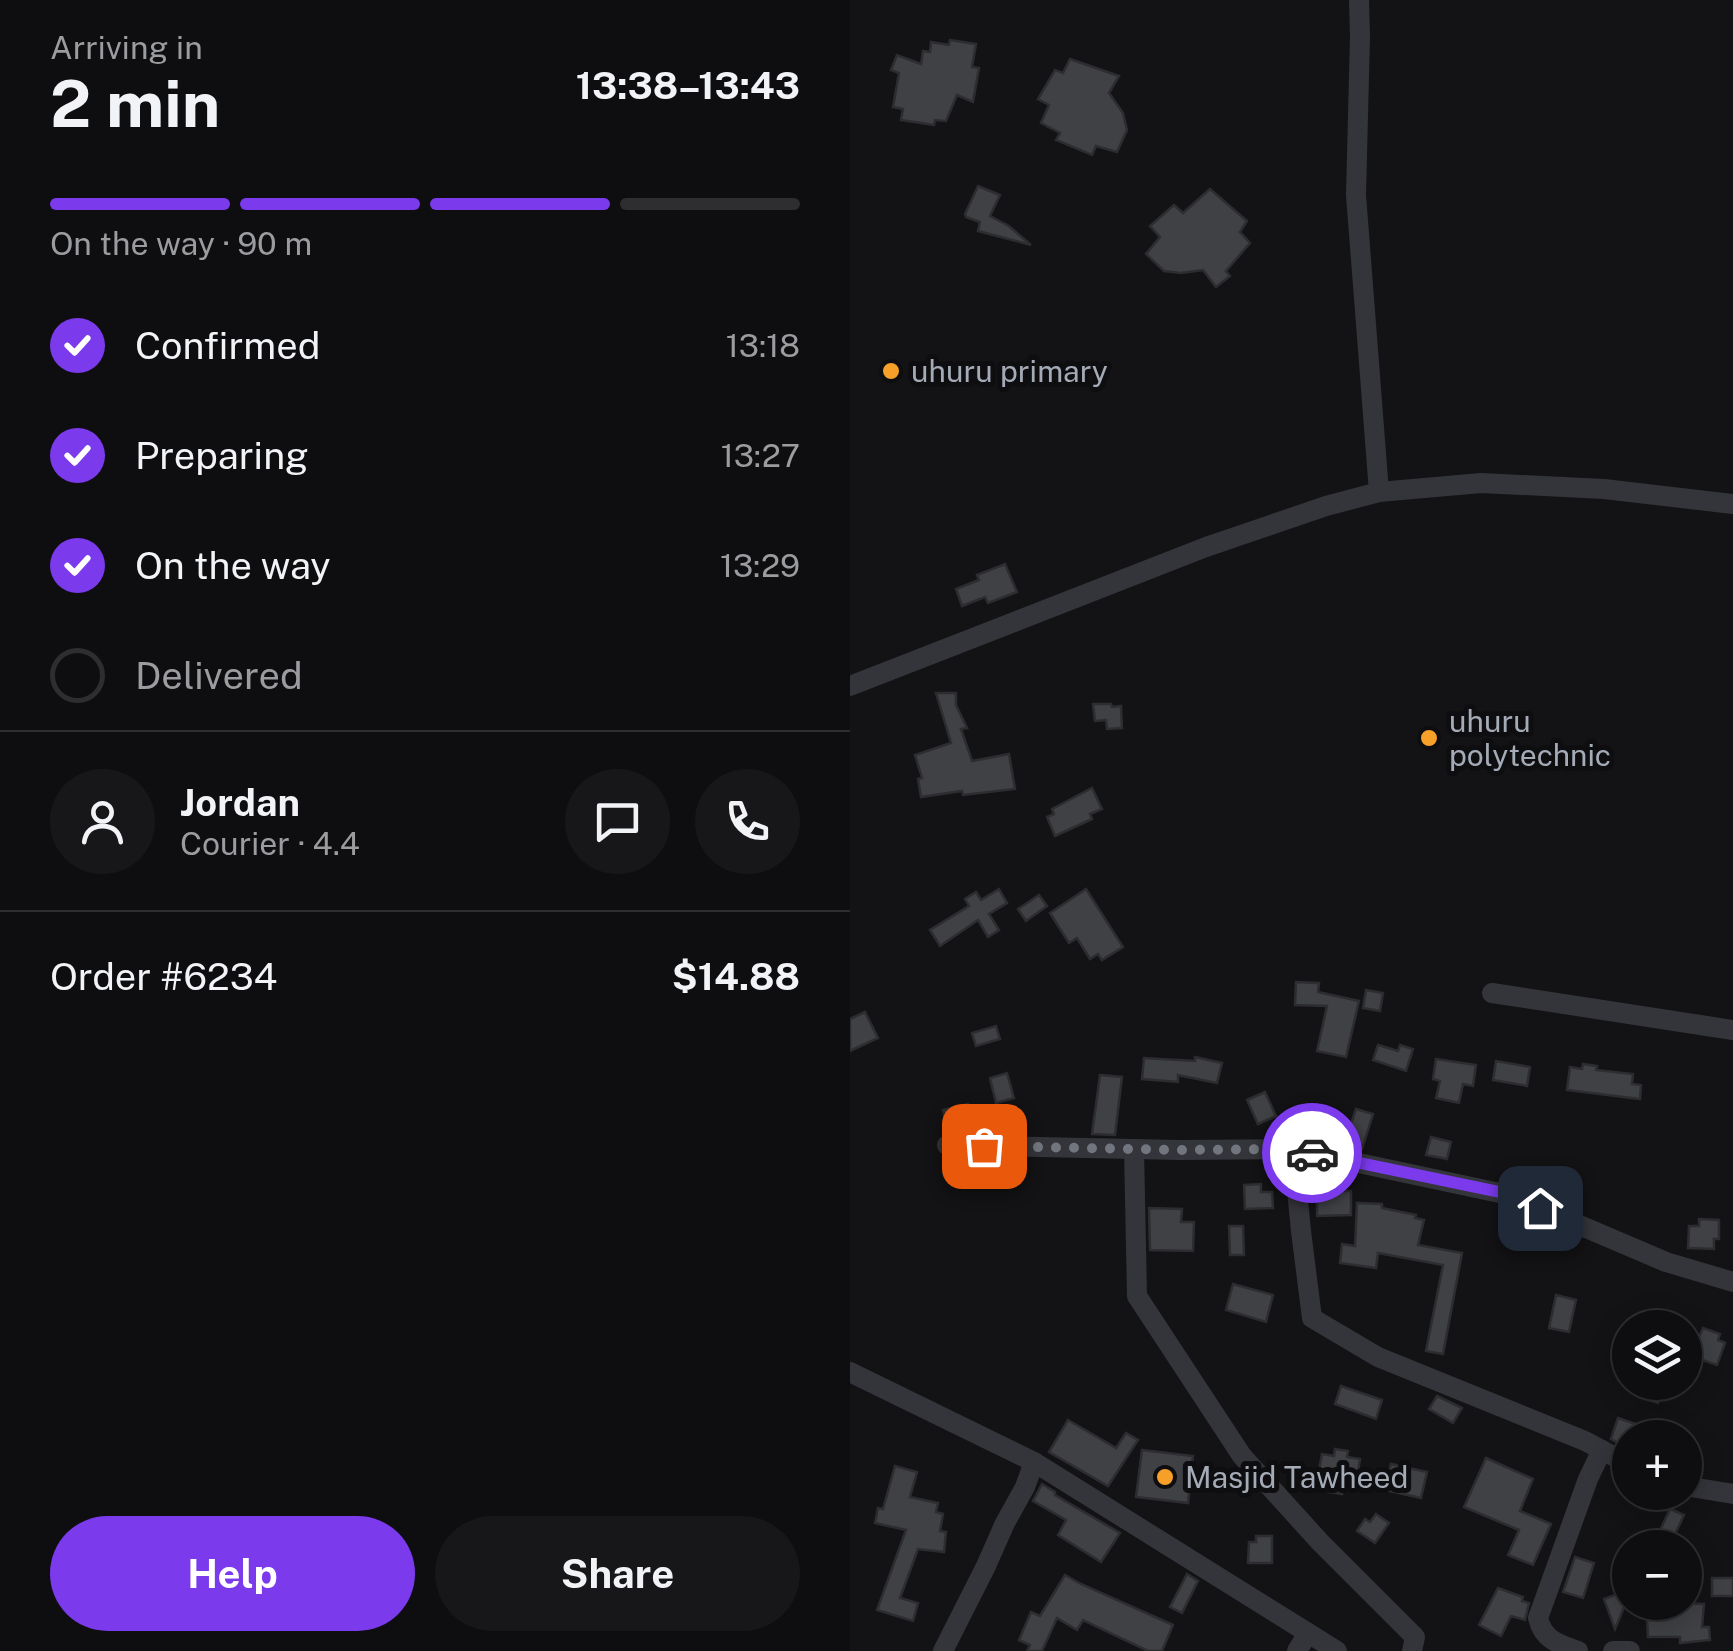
<!DOCTYPE html>
<meta charset="utf-8">
<style>
body{margin:0;font-family:"Public Sans",sans-serif;background:#171719;color:#f1f3f6;height:100vh;display:flex;flex-direction:column;font-size:38px;white-space:nowrap}
*{box-sizing:border-box;margin:0}
p{font-size:32px;color:#9b9c9f}
.icon{flex:none;width:55px;height:55px;fill:none;stroke:currentColor;stroke-width:2;stroke-linecap:round;stroke-linejoin:round}
.map{position:relative;flex:1;overflow:hidden}
.details{display:flex;flex-direction:column;background:#0e0e10;width:850px}
.details>*{flex:none}
.fabs{position:absolute;left:762px;top:1310px;display:grid;gap:20px}
.fabs a{display:grid;place-items:center;width:90px;height:90px;border-radius:50%;background:#0e0e10;box-shadow:0 5px 25px #0003,0 0 0 2px #2e2e30;font-size:50px}
.pin{position:absolute;display:grid;place-items:center;width:85px;height:85px;color:#fff;margin:-42px;border-radius:20px;box-shadow:0 5px 15px #0006}
.courier{position:absolute;display:grid;place-items:center;width:100px;height:100px;margin:-50px;border:8px solid #7c3aed;border-radius:50%;background:#fff;color:#222;box-shadow:0 2px 12px #0007}
.headline em{font-style:normal;font-weight:700}
.headline div{display:flex;flex-direction:column-reverse}
.headline{display:flex;align-items:center;justify-content:space-between;height:170px;padding:0 50px}
h1{font-size:65px;font-weight:700;line-height:75px}
.bar{display:grid;grid-template-columns:repeat(4,1fr);gap:15px 10px;align-content:center;height:120px;padding:0 50px}
.bar i{height:12px;border-radius:8px;background:#2e2e30}
.bar .selected{background:#7c3aed}
.bar p{grid-column:span 4}
.line{display:flex;align-items:center;gap:25px;padding:0 50px;border-top:2px solid #2e2e30}
.line div{flex:1}
.round{display:grid;place-items:center;flex:none;width:105px;height:105px;border-radius:52px;background:#171719}
ol{padding:0 50px;list-style:none}
li{display:flex;align-items:center;gap:30px;height:110px}
li p{margin-inline-start:auto}
li .icon{padding:10px;border-radius:50%;background:#7c3aed;color:#fff;stroke-width:4}
li:last-child{color:#9b9c9f}
li i{width:55px;height:55px;border:5px solid #2e2e30;border-radius:50%}
.action{display:flex;gap:20px;margin-top:auto;padding:20px 50px}
.action a{flex:1;height:115px;border-radius:60px;background:#7c3aed;color:#fff;font-size:40px;font-weight:700;line-height:115px;text-align:center}
.action a+a{background:#171719;color:#f1f3f6}
main{display:flex;flex:1;min-height:0}
.map>svg:first-child{display:block}
</style>
<main>
<section class="details">
<div class="headline"><div><h1>2 min</h1><p>Arriving in</p></div><em>13:38–13:43</em></div>
<div class="bar"><i class="selected"></i><i class="selected"></i><i class="selected"></i><i></i><p>On the way · 90 m</p></div>
<ol>
<li><svg class="icon" aria-label="check" viewBox="0 0 24 24"><path d="M5 12l5 5 9-10"/></svg>Confirmed<p>13:18</p></li>
<li><svg class="icon" aria-label="check" viewBox="0 0 24 24"><path d="M5 12l5 5 9-10"/></svg>Preparing<p>13:27</p></li>
<li><svg class="icon" aria-label="check" viewBox="0 0 24 24"><path d="M5 12l5 5 9-10"/></svg>On the way<p>13:29</p></li>
<li><i></i>Delivered</li>
</ol>
<div class="line" style="height:180px"><a class="round"><svg class="icon" aria-label="person" viewBox="0 0 24 24"><circle cx="12" cy="8" r="4"/><path d="M4 21q1-7 8-7t8 7"/></svg></a><div><b>Jordan</b><p>Courier · 4.4</p></div><a class="round"><svg class="icon" aria-label="chat" viewBox="0 0 24 24"><path d="M4 5h16v11H9l-5 4z"/></svg></a><a class="round"><svg class="icon" aria-label="phone" viewBox="0 0 24 24"><path d="M5 4h4l2 5-3 2q2 4 5 5l2-3 5 2v4C11 20 4 13 5 4z"/></svg></a></div>
<div class="line" style="height:130px"><div>Order #6234</div><b>$14.88</b></div>
<div class="action"><a>Help</a><a>Share</a></div>
</section>
<div class="map">
<svg width="883" height="1651" viewBox="0 0 883 1651">
<rect width="100%" height="100%" fill="#131315"/>
<g fill="#3f4145" stroke="#2d2d31" stroke-width="2.5">
<polygon points="100,40 126,44 122,67 129,68 123,102 107,95 96,121 85,120 84,125 51,120 53,109 43,107 49,73 41,70 47,55 71,64 73,51 80,52 81,42 99,45"/>
<polygon points="220,59 269,76 259,93 273,113 277,130 267,152 246,146 242,155 206,140 210,133 191,123 199,105 188,99 205,70 213,73"/>
<polygon points="128,186 150,195 140,216 159,226 181,245 128,231 130,222 116,217 115,214"/>
<polygon points="360,189 397,221 390,232 400,243 376,271 380,276 366,287 353,270 331,273 314,271 296,254 310,237 300,226 324,205 333,213"/>
<polygon points="155,564 167,592 138,603 135,597 112,606 106,589 129,580 127,575"/>
<polygon points="86,693 106,693 106,705 117,728 111,729 122,761 159,754 165,789 113,795 112,791 71,797 68,779 72,778 65,755 101,743"/>
<polygon points="243,704 261,704 262,707 271,706 272,728 257,729 256,720 245,721"/>
<polygon points="242,788 252,809 240,814 242,819 205,836 197,817 204,814 202,809"/>
<polygon points="149,889 157,903 139,914 149,930 138,937 128,920 90,946 80,930 119,906 115,899 126,892 131,900"/>
<polygon points="236,889 273,947 252,960 248,954 240,959 227,938 219,943 200,913"/>
<polygon points="189,895 197,906 176,921 168,909"/>
<polygon points="446,982 469,983 468,992 509,1001 496,1057 467,1051 477,1006 445,1005"/>
<polygon points="516,990 533,993 530,1011 513,1008"/>
<polygon points="15,1012 28,1038 0,1051 0,1019"/>
<polygon points="146,1026 150,1039 126,1046 122,1033"/>
<polygon points="528,1045 548,1051 550,1045 563,1049 556,1071 523,1060"/>
<polygon points="345,1057 372,1063 367,1083 328,1075 328,1082 292,1079 294,1058 345,1061"/>
<polygon points="586,1059 626,1065 623,1086 613,1084 609,1103 586,1098 590,1081 583,1079"/>
<polygon points="646,1061 680,1067 677,1086 643,1080"/>
<polygon points="733,1064 747,1066 746,1070 783,1074 782,1084 791,1085 790,1099 717,1090 720,1067 732,1069"/>
<polygon points="157,1073 164,1098 146,1103 140,1078"/>
<polygon points="250,1075 272,1077 265,1135 242,1134"/>
<polygon points="415,1092 426,1116 408,1124 397,1100"/>
<polygon points="118,1104 124,1128 98,1131 93,1110"/>
<polygon points="506,1109 523,1114 512,1149 494,1143"/>
<polygon points="581,1137 601,1142 597,1159 576,1155"/>
<polygon points="487,1177 487,1182 494,1182 494,1191 501,1191 501,1215 467,1216 467,1178"/>
<polygon points="411,1184 411,1192 422,1192 423,1208 395,1209 394,1185"/>
<polygon points="507,1203 532,1204 532,1208 566,1215 565,1218 574,1220 568,1245 612,1253 593,1354 576,1351 593,1265 528,1253 526,1268 490,1263 492,1244 505,1246"/>
<polygon points="299,1208 332,1209 331,1222 344,1222 343,1251 300,1250"/>
<polygon points="849,1219 869,1220 869,1239 864,1239 864,1249 838,1248 839,1226 849,1226"/>
<polygon points="379,1226 393,1226 394,1255 380,1255"/>
<polygon points="383,1284 423,1295 416,1322 376,1310"/>
<polygon points="706,1295 726,1300 719,1332 699,1328"/>
<polygon points="853,1328 870,1334 868,1340 875,1343 867,1365 835,1354 841,1332 850,1335"/>
<polygon points="797,1382 816,1382 808,1403 791,1397"/>
<polygon points="491,1386 532,1400 526,1419 485,1404"/>
<polygon points="587,1396 612,1408 603,1423 579,1409"/>
<polygon points="768,1418 818,1435 818,1438 780,1438 780,1447 768,1443 761,1439"/>
<polygon points="218,1420 266,1448 276,1433 288,1440 258,1486 199,1452"/>
<polygon points="485,1449 498,1451 497,1457 510,1459 506,1484 494,1481 492,1494 479,1492 481,1478 468,1476 472,1454 484,1456"/>
<polygon points="292,1450 343,1456 338,1503 286,1497"/>
<polygon points="636,1458 683,1479 670,1511 701,1524 683,1565 658,1555 669,1530 614,1507"/>
<polygon points="541,1464 577,1472 571,1498 535,1490"/>
<polygon points="45,1466 67,1472 60,1497 88,1503 86,1512 93,1514 90,1531 96,1532 94,1552 68,1549 50,1598 68,1603 63,1621 27,1610 56,1530 25,1523 28,1508 33,1509"/>
<polygon points="192,1484 205,1492 205,1495 270,1533 251,1562 208,1535 216,1520 183,1501"/>
<polygon points="820,1509 834,1515 819,1547 805,1541"/>
<polygon points="526,1514 539,1523 525,1543 507,1531 515,1519 520,1522"/>
<polygon points="406,1536 422,1536 422,1563 398,1563 399,1542 406,1542"/>
<polygon points="725,1557 744,1563 733,1598 713,1592"/>
<polygon points="337,1574 348,1581 332,1613 320,1607"/>
<polygon points="215,1575 231,1584 323,1625 312,1651 298,1651 233,1620 227,1630 207,1618 192,1651 177,1651 180,1645 169,1640 181,1612 190,1616"/>
<rect x="862" y="1578" width="21" height="18"/>
<polygon points="648,1588 673,1597 672,1601 679,1603 675,1620 661,1616 651,1636 629,1625"/>
<polygon points="770,1593 775,1605 765,1629 754,1599"/>
<polygon points="796,1602 854,1604 852,1627 859,1627 860,1640 830,1643 830,1637 798,1637"/>
</g>
<g fill="none" stroke-linecap="round" stroke-linejoin="round">
<g stroke="#34353a" stroke-width="20">
<polyline points="509,0 510,36 506,195 529,492"/>
<polyline points="0,686 356,547 476,506 529,492 631,483 754,489 883,504"/>
<polyline points="642,993 883,1030"/>
<polyline points="97,1145 330,1150 443,1149 659,1195 816,1262 883,1282"/>
<polyline points="284,1149 287,1296 392,1456 470,1542 565,1637 562,1651"/>
<polyline points="443,1149 451,1231 462,1318 528,1357 735,1441 780,1465"/>
<polyline points="0,1372 184,1462 487,1651"/>
<polyline points="835,1486 883,1494"/>
<polyline points="93,1651 136,1566 155,1523 175,1487 184,1462"/>
<polyline points="447,1651 458,1633"/>
<path d="M728,1651C709,1644 693,1640 688,1618L738,1479L752,1450"/>
<polyline points="763,1651 780,1651"/>
</g>
</g>
<g fill="none" stroke-linecap="round" stroke-linejoin="round">
<polyline stroke="#71767e" stroke-width="10" stroke-dasharray="0 18" points="134,1146 330,1150 443,1149 462,1153"/>
<polyline stroke="#7c3aed" stroke-width="12" points="462,1153 659,1194 690,1208"/>
</g>
<g fill="#f6a029" stroke="#0e0e10" stroke-width="4">
<circle cx="41" cy="371" r="10"/>
<circle cx="579" cy="738" r="10"/>
<circle cx="315" cy="1477" r="10"/>
</g>
<g text-anchor="middle" dominant-baseline="central" stroke-width="10" stroke-linejoin="round" paint-order="stroke">
<g font-size="30" fill="#a4abb6" stroke="#0e0e10" text-anchor="start">
<text x="61" y="371">uhuru primary</text>
<text x="599" y="721">uhuru<tspan x="599" dy="34">polytechnic</tspan></text>
<text x="335" y="1477">Masjid Tawheed</text>
</g>
</g>
</svg>
<div class="fabs">
<a><svg class="icon" aria-label="layers" viewBox="0 0 24 24"><path d="M12 4l9 5-9 5-9-5zM3 14l9 5 9-5"/></svg></a>
<a>+</a>
<a>−</a>
</div>
<div class="pin" style="left:134px;top:1146px;background:#ea580c"><svg class="icon" aria-label="bag" viewBox="0 0 24 24"><path d="M5 8h14l-1 12H6zM9 8a3 3 0 0 1 6 0"/></svg></div>
<div class="pin" style="left:690px;top:1208px;background:#1f2937"><svg class="icon" aria-label="home" viewBox="0 0 24 24"><path d="M3 11l9-7 9 7M6 9v11h12V9"/></svg></div>
<div class="courier" style="left:462px;top:1153px"><svg class="icon" aria-label="car" viewBox="0 0 24 24"><path d="M5 17H2v-5l4-1 3-4h7l3 4 3 1v5h-3M9 17h6M6 11h13"/><circle cx="7" cy="17" r="2"/><circle cx="17" cy="17" r="2"/></svg></div>
</div>
</main>
